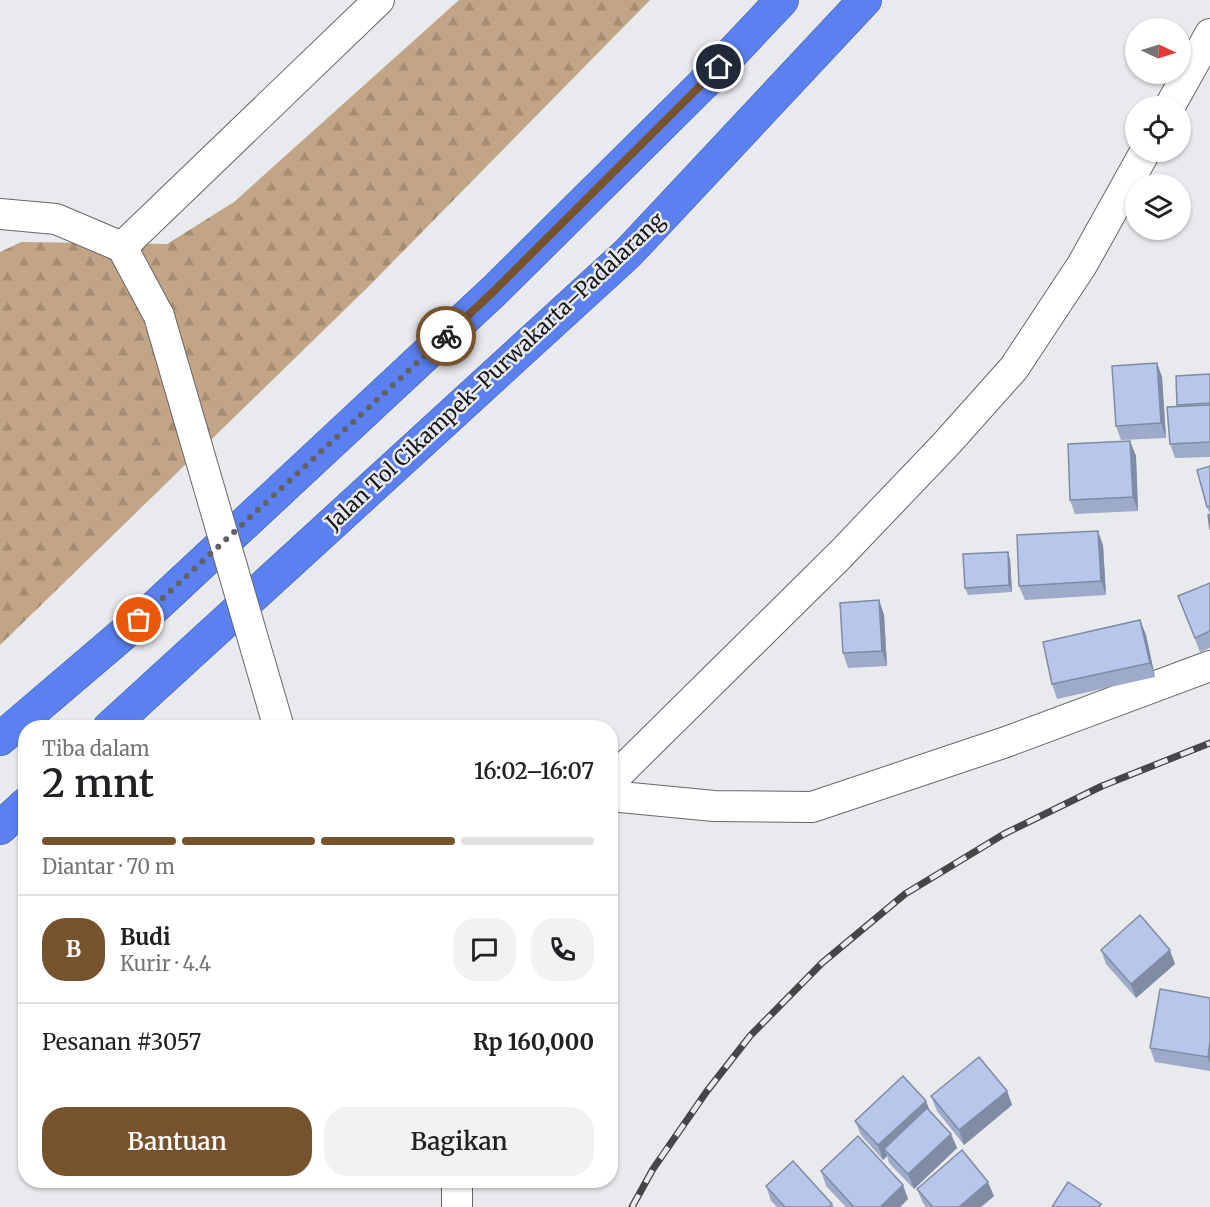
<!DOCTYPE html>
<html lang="id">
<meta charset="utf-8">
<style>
body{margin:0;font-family:Merriweather,serif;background:#f2f2f2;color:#202124;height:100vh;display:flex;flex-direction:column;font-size:22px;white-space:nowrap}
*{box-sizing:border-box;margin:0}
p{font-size:20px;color:#757577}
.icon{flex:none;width:33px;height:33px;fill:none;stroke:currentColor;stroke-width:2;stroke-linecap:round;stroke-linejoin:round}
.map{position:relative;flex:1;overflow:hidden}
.panel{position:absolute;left:18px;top:720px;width:600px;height:468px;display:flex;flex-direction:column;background:#fff;border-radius:24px;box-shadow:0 2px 4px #0004}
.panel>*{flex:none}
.needle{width:39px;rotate:94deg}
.tools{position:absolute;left:1125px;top:18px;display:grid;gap:12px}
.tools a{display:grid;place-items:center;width:66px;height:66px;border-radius:50%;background:#fff;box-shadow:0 2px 4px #0004;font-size:30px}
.pin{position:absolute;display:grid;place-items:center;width:51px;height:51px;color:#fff;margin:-26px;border:3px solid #fff;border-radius:50%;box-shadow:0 2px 6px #0007}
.courier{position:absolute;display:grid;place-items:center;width:60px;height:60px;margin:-30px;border:4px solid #77532d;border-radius:50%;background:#fff;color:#222;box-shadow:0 2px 8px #0007}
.summary em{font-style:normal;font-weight:600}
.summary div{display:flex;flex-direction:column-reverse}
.summary{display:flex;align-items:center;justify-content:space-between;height:102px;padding:0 24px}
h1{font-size:39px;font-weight:600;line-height:45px}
.bar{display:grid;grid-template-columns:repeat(4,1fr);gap:9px 6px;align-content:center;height:72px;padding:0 24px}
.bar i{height:8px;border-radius:4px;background:#e0e0e0}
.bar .active{background:#77532d}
.bar p{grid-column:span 4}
.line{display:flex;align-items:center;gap:15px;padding:0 24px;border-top:2px solid #e0e0e0}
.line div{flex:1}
.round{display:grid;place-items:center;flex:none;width:63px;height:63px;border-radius:24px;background:#f2f2f2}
.button{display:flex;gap:12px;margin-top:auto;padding:12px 24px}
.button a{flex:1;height:69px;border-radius:24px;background:#77532d;color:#fff;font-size:24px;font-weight:600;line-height:69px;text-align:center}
.button a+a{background:#f2f2f2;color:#202124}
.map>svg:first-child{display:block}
</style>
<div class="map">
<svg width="1210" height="1207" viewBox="0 0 1210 1207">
<defs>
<pattern id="forest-firs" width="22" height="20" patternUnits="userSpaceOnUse" patternTransform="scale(1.5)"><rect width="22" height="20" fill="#c2a486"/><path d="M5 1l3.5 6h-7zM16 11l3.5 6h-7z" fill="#a68c73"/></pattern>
</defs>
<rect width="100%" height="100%" fill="#e8eaed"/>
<polygon fill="url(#forest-firs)" points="459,0 650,0 368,287 0,645 0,252 21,242 167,244 234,202"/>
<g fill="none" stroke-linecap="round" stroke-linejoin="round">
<g stroke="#66676a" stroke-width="32">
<g id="street">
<polyline points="1170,106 1210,34"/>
<polyline points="0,214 56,219 122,247 159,316"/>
<polyline points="122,247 379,0"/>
<polyline points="610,782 841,554 947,443 1014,368 1082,265 1145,152"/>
<polyline points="610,796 714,806 812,807 1006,742 1210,666"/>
<polyline points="457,1180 457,1207"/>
</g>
</g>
<g stroke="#435ca5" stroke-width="34">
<g id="highway">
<polyline points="109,728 628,253 865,0"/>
<polyline points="0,739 156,606 494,291 703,84 782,0"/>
<polyline points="0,828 26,804"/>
</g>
</g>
<use href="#street" stroke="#fff" stroke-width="30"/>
<use href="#highway" stroke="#5b81f0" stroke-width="33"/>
<g stroke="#464649" stroke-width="7">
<polyline id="rail" points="632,1207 653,1169 707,1091 750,1036 822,963 905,894 1004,834 1102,786 1210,743"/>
</g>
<use href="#rail" stroke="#e8eaed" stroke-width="4.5" stroke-dasharray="14" stroke-linecap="butt"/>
<g stroke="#66676a" stroke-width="32" stroke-linecap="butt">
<polyline id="street-bridge" points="159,316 279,728"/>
</g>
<use href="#street-bridge" stroke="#fff" stroke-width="30"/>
</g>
<g fill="#9daaca">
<polygon points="1157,363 1162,377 1166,438 1121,440 1116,426"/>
<polygon points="1210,374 1210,457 1175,458 1170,444 1178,407 1177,405"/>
<polygon points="1130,441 1136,456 1138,511 1075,514 1070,500"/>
<polygon points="1210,466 1210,530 1210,514 1207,507"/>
<polygon points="1103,545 1106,595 1025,600 1019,586"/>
<polygon points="1010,559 1012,592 968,595 965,588"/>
<polygon points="1210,583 1210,648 1200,652 1178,596"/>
<polygon points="879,600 884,615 887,666 848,668 843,653"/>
<polygon points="1140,620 1146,635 1155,677 1057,699 1052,684"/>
<polygon points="1101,950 1175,964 1136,998 1106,964"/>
<polygon points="1210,998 1210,1071 1155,1062 1150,1048"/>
<polygon points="1007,1091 1012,1105 964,1145 937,1111 931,1096"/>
<polygon points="926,1101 930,1111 951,1134 957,1148 914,1189 889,1163 887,1156 883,1160 861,1135 855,1121"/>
<polygon points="821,1171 903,1185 908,1199 900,1207 846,1207 826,1186"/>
<polygon points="766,1186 832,1204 834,1207 777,1207 771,1201"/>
<polygon points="917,1189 994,1196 981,1207 926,1207 923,1203"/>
</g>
<g fill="#808ba4">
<polygon points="1157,363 1162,377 1166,438 1161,423"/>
<polygon points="1130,441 1136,456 1138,511 1133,497"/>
<polygon points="1098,531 1103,545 1106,595 1101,581"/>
<polygon points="1008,552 1010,559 1012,592 1009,585"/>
<polygon points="879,600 884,615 887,666 882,651"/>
<polygon points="1140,620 1146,635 1155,677 1150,663"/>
<polygon points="1170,950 1175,964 1136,998 1131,984"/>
<polygon points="1210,1041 1210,1064 1208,1057"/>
<polygon points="1007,1091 1012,1105 964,1145 959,1130"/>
<polygon points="926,1101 931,1115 884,1149 887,1156 883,1160 878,1145"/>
<polygon points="951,1134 957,1148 914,1189 908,1174"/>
<polygon points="988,1182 994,1196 981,1207 959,1207"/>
<polygon points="903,1185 908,1199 900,1207 880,1207"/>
</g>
<g fill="#b7c6eb" stroke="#808ba4" stroke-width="1.5">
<polygon points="1157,363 1161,423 1116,426 1112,366"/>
<polygon points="1210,374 1210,403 1177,405 1176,376"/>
<polygon points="1210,405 1210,442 1170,444 1167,407"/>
<polygon points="1130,441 1133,497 1070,500 1068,444"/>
<polygon points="1210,466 1210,506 1207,507 1197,470"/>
<polygon points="1210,514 1210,530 1208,515"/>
<polygon points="1098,531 1101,581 1019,586 1017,535"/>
<polygon points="1008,552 1009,585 965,588 963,554"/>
<polygon points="1210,583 1210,631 1195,638 1178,596"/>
<polygon points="879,600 882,651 843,653 840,603"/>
<polygon points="1140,620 1150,663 1052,684 1043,642"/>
<polygon points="1140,915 1170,950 1131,984 1101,950"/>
<polygon points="1160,989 1210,998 1210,1041 1208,1057 1150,1048"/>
<polygon points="979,1057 1007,1091 959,1130 931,1096"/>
<polygon points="903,1076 926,1101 878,1145 855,1121"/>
<polygon points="927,1108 951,1134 908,1174 884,1149"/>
<polygon points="858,1136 903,1185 880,1207 854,1207 821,1171"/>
<polygon points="962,1150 988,1182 959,1207 933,1207 917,1189"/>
<polygon points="793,1161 832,1204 829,1207 785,1207 766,1186"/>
<polygon points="1068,1182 1101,1204 1099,1207 1052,1207"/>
</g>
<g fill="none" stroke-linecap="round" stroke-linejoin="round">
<polyline stroke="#606163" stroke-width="6" stroke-dasharray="0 10.8" points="139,620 446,336"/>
<polyline stroke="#77532d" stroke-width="8" points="446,336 494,291 719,67"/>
</g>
<g text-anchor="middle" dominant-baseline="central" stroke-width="5" stroke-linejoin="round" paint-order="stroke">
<g font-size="21" fill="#171719" stroke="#e8eaed">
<text transform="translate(495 371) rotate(-43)">Jalan Tol Cikampek–Purwakarta–Padalarang</text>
</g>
</g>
</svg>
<div class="tools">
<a><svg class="needle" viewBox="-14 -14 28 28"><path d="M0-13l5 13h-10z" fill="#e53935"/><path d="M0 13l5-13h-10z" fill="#757577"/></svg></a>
<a><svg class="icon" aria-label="locate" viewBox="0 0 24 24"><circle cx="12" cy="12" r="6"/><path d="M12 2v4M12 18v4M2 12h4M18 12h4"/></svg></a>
<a><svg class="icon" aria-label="layers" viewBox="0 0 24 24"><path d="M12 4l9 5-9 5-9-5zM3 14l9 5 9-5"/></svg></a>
</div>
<div class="pin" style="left:139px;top:620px;background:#ea580c"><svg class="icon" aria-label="bag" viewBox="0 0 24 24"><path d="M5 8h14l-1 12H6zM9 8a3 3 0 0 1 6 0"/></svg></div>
<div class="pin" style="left:719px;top:67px;background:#1f2937"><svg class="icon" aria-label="home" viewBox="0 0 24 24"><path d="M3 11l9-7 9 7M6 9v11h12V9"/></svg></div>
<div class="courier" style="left:446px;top:336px"><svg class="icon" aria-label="bike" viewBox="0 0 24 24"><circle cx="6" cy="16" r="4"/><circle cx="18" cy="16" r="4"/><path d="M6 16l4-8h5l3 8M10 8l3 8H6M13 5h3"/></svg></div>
<section class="panel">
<div class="summary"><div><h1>2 mnt</h1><p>Tiba dalam</p></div><em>16:02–16:07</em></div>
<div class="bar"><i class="active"></i><i class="active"></i><i class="active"></i><i></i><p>Diantar · 70 m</p></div>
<div class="line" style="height:108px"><b class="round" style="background:#77532d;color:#fff">B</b><div><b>Budi</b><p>Kurir · 4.4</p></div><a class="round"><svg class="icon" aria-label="chat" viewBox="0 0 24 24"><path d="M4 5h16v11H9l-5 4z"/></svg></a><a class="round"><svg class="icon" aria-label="phone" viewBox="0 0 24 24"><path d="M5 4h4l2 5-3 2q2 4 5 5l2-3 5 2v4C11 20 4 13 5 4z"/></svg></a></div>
<div class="line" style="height:78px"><div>Pesanan #3057</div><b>Rp 160,000</b></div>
<div class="button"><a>Bantuan</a><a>Bagikan</a></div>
</section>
</div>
